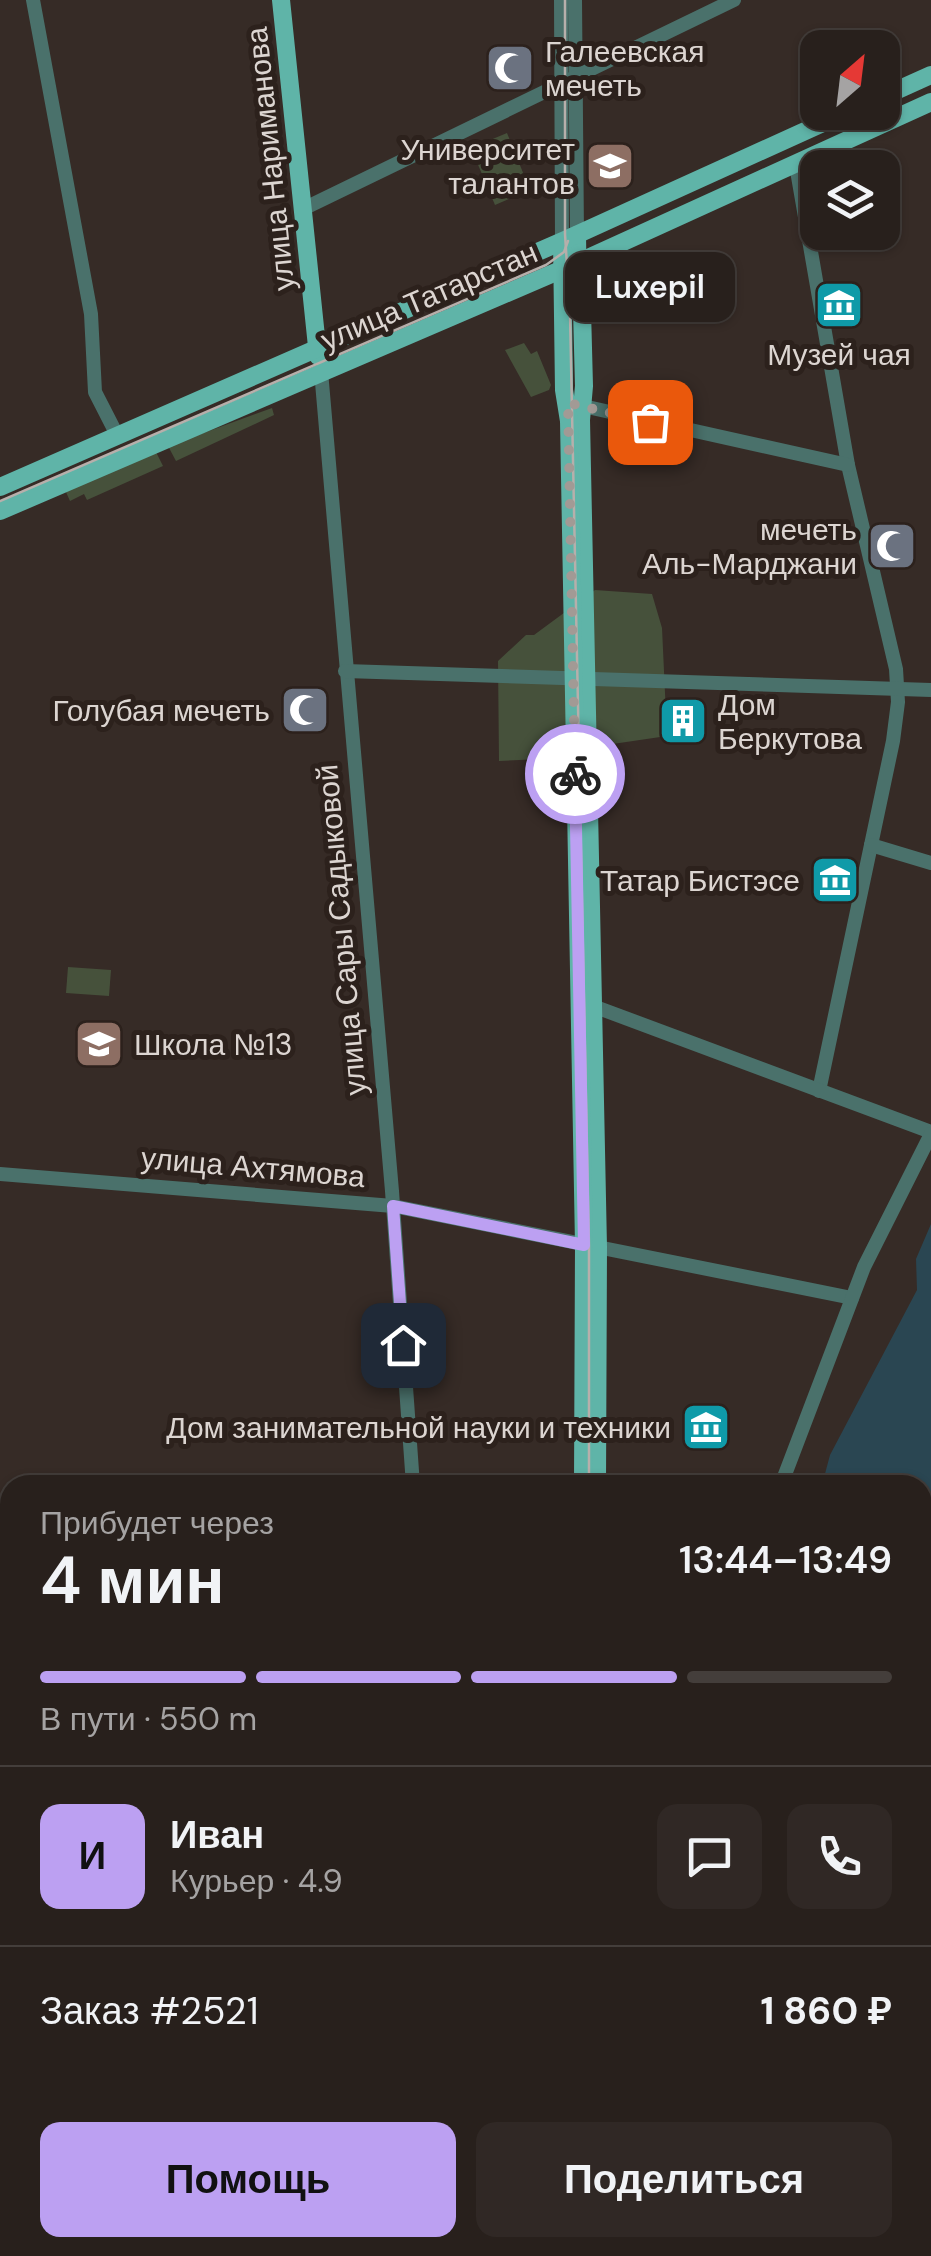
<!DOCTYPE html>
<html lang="ru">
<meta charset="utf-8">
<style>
body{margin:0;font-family:"DM Sans",sans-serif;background:#302825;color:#f1f3f6;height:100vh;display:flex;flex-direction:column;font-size:38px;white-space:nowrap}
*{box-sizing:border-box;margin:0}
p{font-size:32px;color:#a5a3a3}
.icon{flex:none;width:55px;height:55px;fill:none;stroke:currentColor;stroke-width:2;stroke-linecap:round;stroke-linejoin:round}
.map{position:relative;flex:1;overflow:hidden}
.sheet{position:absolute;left:0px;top:1475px;width:932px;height:782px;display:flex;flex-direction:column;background:#28201c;border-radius:30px 30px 0 0;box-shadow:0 2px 8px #0004,0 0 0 2px #443e3b}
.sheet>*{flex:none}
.needle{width:65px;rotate:28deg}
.buttons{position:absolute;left:800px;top:30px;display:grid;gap:20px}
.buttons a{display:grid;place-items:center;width:100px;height:100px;border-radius:20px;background:#28201c;box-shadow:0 2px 8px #0004,0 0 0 2px #443e3b;font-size:50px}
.pin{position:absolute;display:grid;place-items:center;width:85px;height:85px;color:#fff;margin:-42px;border-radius:20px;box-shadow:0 5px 15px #0006}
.courier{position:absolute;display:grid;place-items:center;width:100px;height:100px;margin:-50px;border:8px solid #bca0f2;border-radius:50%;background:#fff;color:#222;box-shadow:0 2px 12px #0007}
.bubble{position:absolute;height:70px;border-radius:20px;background:#28201c;box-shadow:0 2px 8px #0004,0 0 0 2px #443e3b;font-size:32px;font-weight:600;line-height:70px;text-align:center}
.head em{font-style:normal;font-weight:600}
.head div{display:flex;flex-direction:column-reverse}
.head{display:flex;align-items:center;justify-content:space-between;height:170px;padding:0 40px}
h1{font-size:65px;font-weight:600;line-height:75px}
.bar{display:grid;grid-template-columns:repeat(4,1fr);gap:15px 10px;align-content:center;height:120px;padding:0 40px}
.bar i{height:12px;border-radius:8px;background:#443e3b}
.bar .selected{background:#bca0f2}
.bar p{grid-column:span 4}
.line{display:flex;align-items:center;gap:25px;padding:0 40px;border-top:2px solid #443e3b}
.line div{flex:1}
.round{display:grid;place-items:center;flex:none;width:105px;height:105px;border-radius:20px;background:#302825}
.action{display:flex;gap:20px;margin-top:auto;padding:20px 40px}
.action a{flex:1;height:115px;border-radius:20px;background:#bca0f2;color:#111;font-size:40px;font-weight:600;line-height:115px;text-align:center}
.action a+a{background:#302825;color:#f1f3f6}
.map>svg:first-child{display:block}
</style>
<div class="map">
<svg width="931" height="2256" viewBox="0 0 931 2256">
<rect width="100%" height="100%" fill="#362b26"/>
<g fill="#46513b">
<polygon points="507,133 530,190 495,205 471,148"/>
<polygon points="524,343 531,354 537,351 551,385 549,390 531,397 505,350"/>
<polygon points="272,408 274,415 176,461 168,446"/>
<polygon points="155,450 163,466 87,500 84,494 70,501 66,492"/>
<polygon points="595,590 652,594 662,628 667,736 565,751 565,758 499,761 498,661 526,635 534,635"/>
<polygon points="68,967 111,970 109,996 66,993"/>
</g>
<polygon fill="#2a4652" points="931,1224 931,2256 783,2256 783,2248 922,2248 922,1485 822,1485 830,1455 917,1290 916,1259"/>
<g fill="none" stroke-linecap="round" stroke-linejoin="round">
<g stroke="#4a716b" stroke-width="14">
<polyline points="33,0 91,314 95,392 117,435"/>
<polyline points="561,0 562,242"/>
<polyline points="575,0 577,235"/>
<polyline points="796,165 848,465 896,669 898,702 893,741 819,1091"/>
<polyline points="305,208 734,0"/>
<polyline points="321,371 392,1191 413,1485"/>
<polyline points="574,404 848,465"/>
<polyline points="345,671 931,690"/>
<polyline points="871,845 931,863"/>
<polyline points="585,1003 931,1132"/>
<polyline points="0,1174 393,1206 852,1298"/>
<polyline points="781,1485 864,1267 931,1134"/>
<polyline points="0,1663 10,1663"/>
<polyline points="0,1919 10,1919"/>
<polyline points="0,1952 10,1952"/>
<polyline points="459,2248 460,2256"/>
<polyline points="478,2248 484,2256"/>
<polyline points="749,2248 749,2256"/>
</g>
<g stroke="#5fb4a8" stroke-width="18">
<polyline points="281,0 318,356"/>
<polyline points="882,97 931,75"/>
<polyline points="577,235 578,295 582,310 584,386 581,420 598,1247 597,1485"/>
<polyline points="562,242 564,390 569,421 584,1245 583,1485"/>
<polyline points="0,487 565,240 847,112"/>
<polyline points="0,511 577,263 931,102"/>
<polyline points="596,2248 596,2256"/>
<polyline points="609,2248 610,2256"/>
</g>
<g stroke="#b7afab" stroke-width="2.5">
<polyline points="565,0 565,234 570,313 589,1246 589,1485"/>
<polyline points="0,501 546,265 564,252 568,241"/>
<polyline points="600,2248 600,2256"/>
</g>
<g stroke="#b7afab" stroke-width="6">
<g id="rail">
<polyline points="354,2248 356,2256"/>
<polyline points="172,2256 177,2248"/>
</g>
</g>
<use href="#rail" stroke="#2c211c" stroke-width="2.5" stroke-dasharray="8" stroke-linecap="butt"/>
</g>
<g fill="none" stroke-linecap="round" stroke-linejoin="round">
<polyline stroke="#a29a95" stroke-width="10" stroke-dasharray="0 18" points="575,774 568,403 650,422"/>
<polyline stroke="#bca0f2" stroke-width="12" points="403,1345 393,1206 584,1245 575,774"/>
</g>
<defs>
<g id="mosque-square" transform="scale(2.5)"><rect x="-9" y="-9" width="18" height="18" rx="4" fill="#6b7280" stroke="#2c211c"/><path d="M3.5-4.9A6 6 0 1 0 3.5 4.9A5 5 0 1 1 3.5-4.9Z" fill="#fff"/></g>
<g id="university-square" transform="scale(2.5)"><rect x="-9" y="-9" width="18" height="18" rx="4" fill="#8d6e63" stroke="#2c211c"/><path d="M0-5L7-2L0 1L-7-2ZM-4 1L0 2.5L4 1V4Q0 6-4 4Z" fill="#fff"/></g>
<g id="museum-square" transform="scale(2.5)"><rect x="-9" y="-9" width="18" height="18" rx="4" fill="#0f9aa8" stroke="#2c211c"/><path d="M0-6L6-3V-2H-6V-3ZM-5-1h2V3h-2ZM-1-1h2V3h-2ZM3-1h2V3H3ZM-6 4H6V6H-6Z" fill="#fff"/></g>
<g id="building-square" transform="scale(2.5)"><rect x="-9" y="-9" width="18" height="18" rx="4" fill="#0f9aa8" stroke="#2c211c"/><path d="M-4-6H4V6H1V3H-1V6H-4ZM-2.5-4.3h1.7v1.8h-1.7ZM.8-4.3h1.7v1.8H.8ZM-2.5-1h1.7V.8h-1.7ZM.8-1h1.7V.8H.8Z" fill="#fff"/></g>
<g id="school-square" transform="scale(2.5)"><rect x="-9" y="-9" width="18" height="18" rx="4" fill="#8d6e63" stroke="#2c211c"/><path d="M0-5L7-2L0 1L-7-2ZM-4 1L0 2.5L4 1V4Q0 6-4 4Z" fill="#fff"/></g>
</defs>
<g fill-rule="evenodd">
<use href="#mosque-square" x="510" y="68"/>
<use href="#university-square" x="610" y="166"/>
<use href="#museum-square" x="839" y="305"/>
<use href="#mosque-square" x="892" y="546"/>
<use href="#mosque-square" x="305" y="710"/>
<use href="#building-square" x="683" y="721"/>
<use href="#museum-square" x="835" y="880"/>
<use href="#school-square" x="99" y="1044"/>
<use href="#museum-square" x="706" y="1427"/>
</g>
<g text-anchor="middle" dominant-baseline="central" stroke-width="10" stroke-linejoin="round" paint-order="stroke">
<g font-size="30" fill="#dcd5d1" stroke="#2c211c" text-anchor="end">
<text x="545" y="51" text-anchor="start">Галеевская<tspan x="545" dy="34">мечеть</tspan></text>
<text x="575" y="149">Университет<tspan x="575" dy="34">талантов</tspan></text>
<text x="839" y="354" text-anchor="middle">Музей чая</text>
<text x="857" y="529">мечеть<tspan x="857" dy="34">Аль-Марджани</tspan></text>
<text x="718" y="704" text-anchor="start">Дом<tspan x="718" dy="34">Беркутова</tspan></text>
<text x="270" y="710">Голубая мечеть</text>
<text x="800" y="880">Татар Бистэсе</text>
<text x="134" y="1044" text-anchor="start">Школа №13</text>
<text x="671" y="1427">Дом занимательной науки и техники</text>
</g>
<g font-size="30" fill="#dcd5d1" stroke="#2c211c">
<text transform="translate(270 159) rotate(-96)">улица Нариманова</text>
<text transform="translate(429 296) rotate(-23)">улица Татарстан</text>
<text transform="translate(341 930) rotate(-95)">улица Сары Садыковой</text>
<text transform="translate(253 1167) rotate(5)">улица Ахтямова</text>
</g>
</g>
</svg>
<div class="buttons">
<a><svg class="needle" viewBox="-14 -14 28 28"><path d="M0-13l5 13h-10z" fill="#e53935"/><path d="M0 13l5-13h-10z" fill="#a5a3a3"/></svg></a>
<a><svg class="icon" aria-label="layers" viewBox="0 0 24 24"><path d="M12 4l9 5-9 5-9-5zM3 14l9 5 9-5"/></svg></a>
</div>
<div class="pin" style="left:650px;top:422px;background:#ea580c"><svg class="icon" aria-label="bag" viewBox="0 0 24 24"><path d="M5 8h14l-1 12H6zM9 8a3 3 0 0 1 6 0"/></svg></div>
<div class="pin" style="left:403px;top:1345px;background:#1f2937"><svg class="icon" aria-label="home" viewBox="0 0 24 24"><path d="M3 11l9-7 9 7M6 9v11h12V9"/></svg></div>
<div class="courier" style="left:575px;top:774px"><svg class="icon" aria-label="bike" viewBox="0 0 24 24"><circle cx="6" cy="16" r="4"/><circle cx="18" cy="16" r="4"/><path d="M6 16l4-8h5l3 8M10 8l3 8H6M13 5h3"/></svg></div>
<div class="bubble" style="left:565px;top:252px;width:170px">Luxepil</div>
<section class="sheet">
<div class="head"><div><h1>4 мин</h1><p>Прибудет через</p></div><em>13:44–13:49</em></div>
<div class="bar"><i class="selected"></i><i class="selected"></i><i class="selected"></i><i></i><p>В пути · 550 m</p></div>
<div class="line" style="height:180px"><b class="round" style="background:#bca0f2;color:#111">И</b><div><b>Иван</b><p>Курьер · 4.9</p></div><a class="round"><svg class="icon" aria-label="chat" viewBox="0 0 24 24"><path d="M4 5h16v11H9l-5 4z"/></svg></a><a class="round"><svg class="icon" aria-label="phone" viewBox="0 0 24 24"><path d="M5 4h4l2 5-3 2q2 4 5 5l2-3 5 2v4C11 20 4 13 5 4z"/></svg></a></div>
<div class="line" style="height:130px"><div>Заказ #2521</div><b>1 860 ₽</b></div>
<div class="action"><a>Помощь</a><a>Поделиться</a></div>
</section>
</div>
